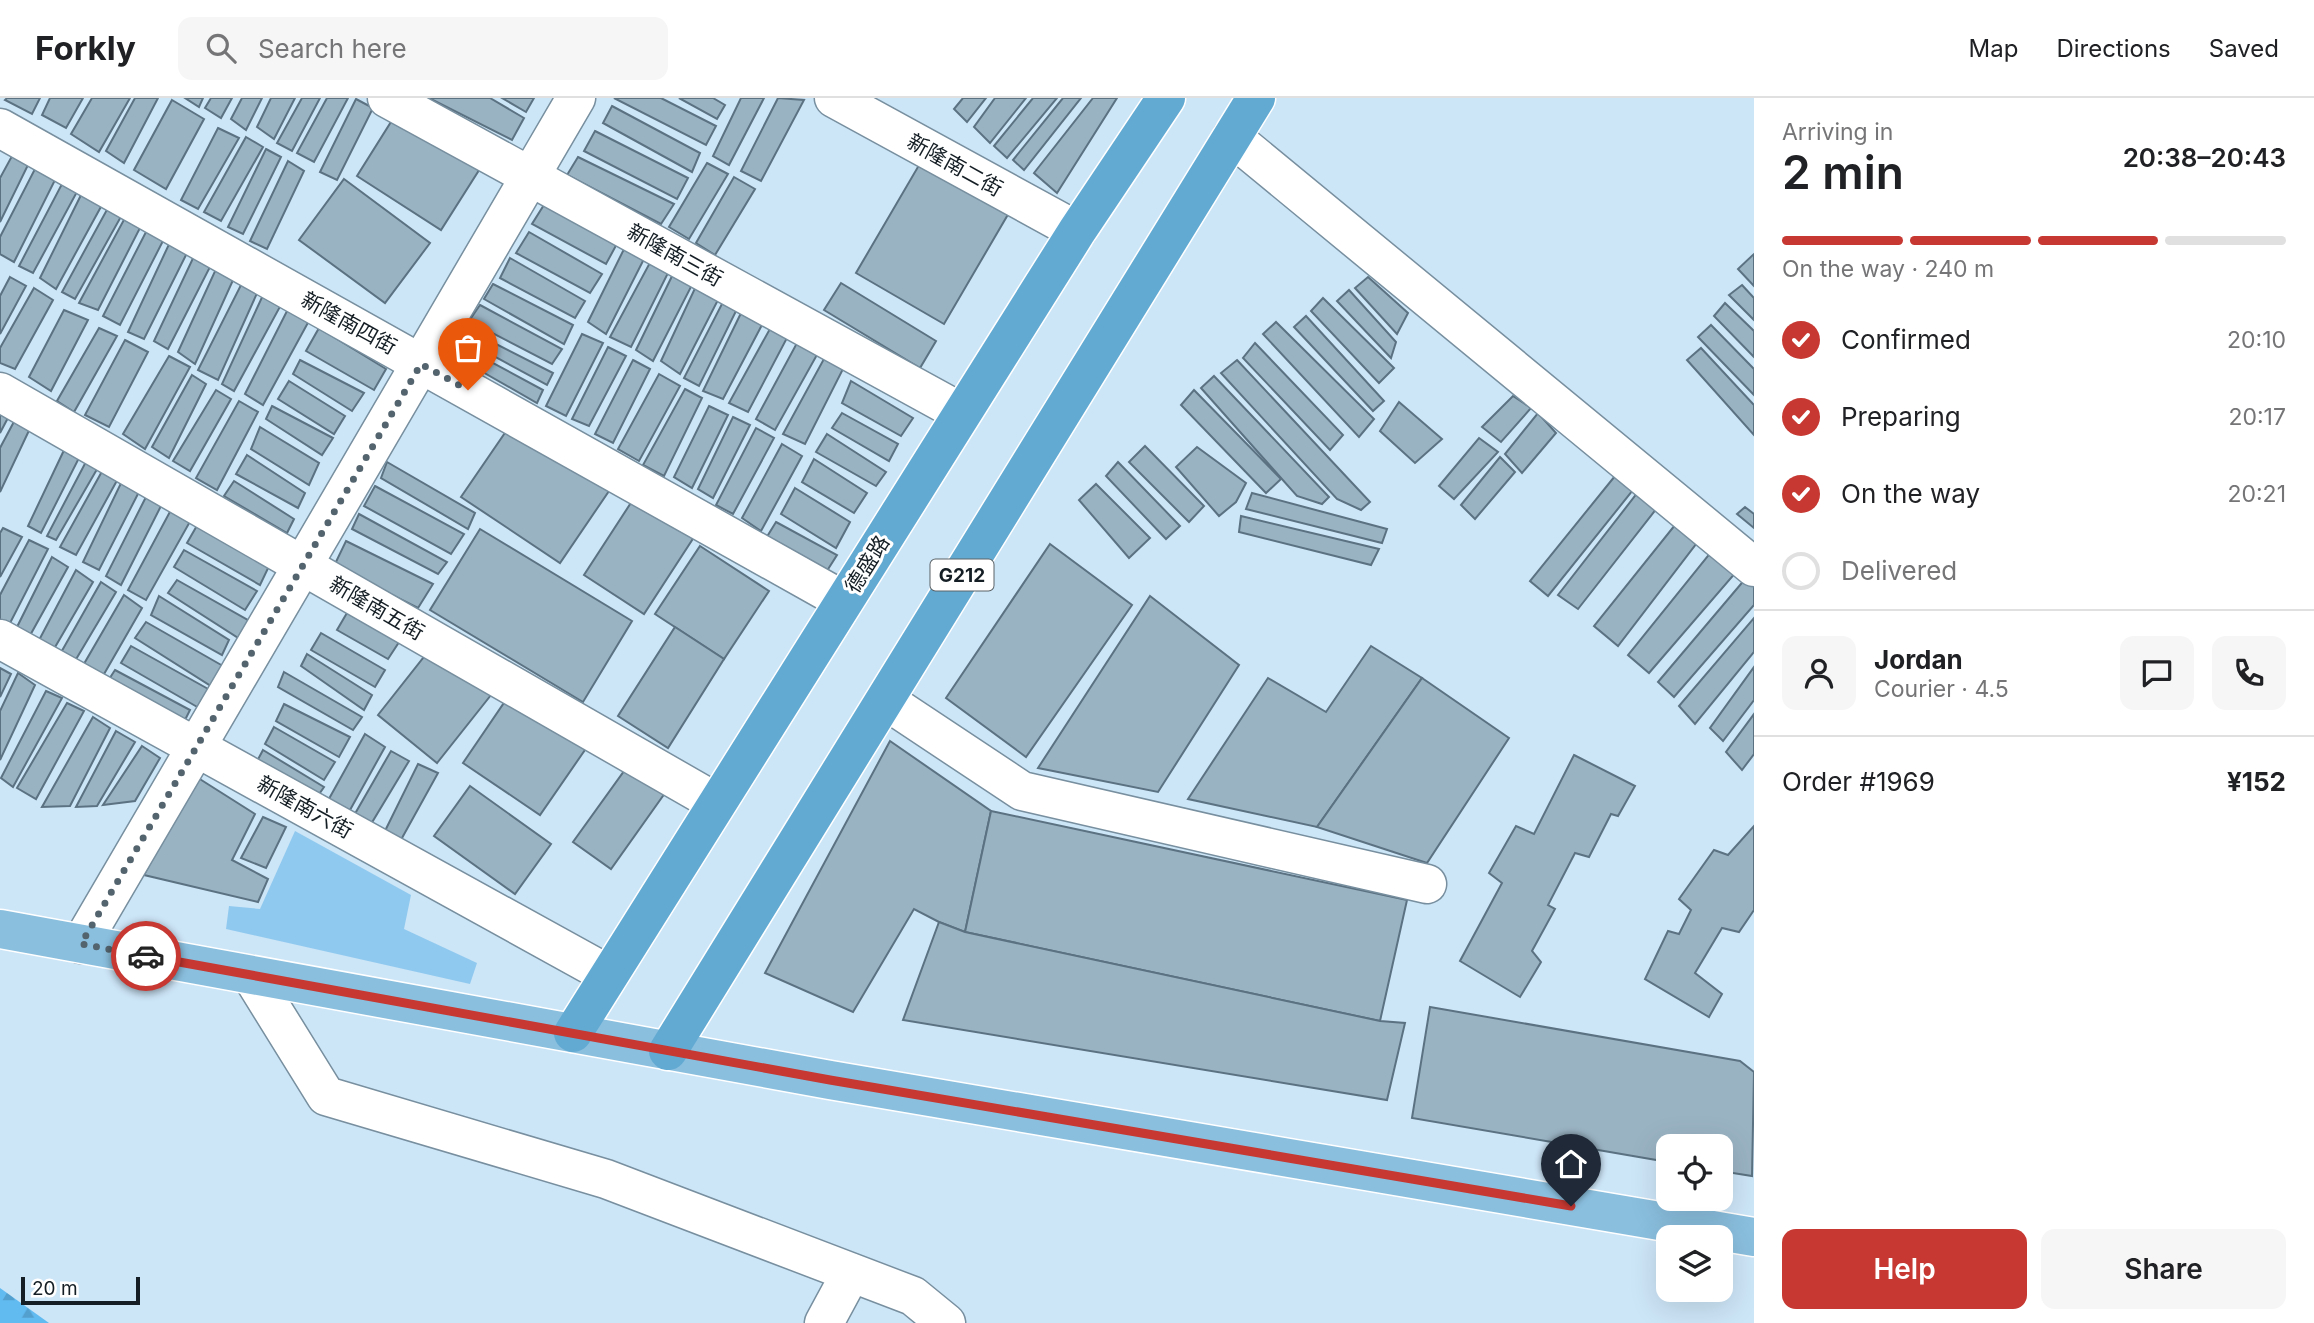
<!DOCTYPE html>
<meta charset="utf-8">
<style>
body{margin:0;font-family:Inter,"Noto Sans SC",sans-serif;background:#f6f6f6;color:#202124;height:100vh;display:flex;flex-direction:column;font-size:26px;white-space:nowrap}
*{box-sizing:border-box;margin:0}
p{font-size:23px;color:#757577}
.icon{flex:none;width:38px;height:38px;fill:none;stroke:currentColor;stroke-width:2;stroke-linecap:round;stroke-linejoin:round}
.map{position:relative;flex:1;overflow:hidden}
.panel{display:flex;flex-direction:column;background:#fff;width:560px}
.panel>*{flex:none}
.tools{position:absolute;left:1656px;top:1036px;display:grid;gap:14px}
.tools a{display:grid;place-items:center;width:77px;height:77px;border-radius:14px;background:#fff;box-shadow:0 7px 28px #0002;font-size:35px}
.scale{position:absolute;left:21px;bottom:18px;width:119px;box-sizing:border-box;padding-left:7px;border:4px solid #141e24;border-top:0;font-size:19px;line-height:24px;white-space:nowrap;color:#141e24;-webkit-text-stroke:5px #fff;paint-order:stroke}
.pin{position:absolute;display:grid;place-items:center;width:60px;height:60px;color:#fff;margin:-72px -30px;border-radius:50% 50% 50% 0;rotate:-45deg;box-shadow:0 0 7px #0007}
.pin .icon{rotate:45deg}
.courier{position:absolute;display:grid;place-items:center;width:70px;height:70px;margin:-35px;border:5px solid #c63831;border-radius:50%;background:#fff;color:#222;box-shadow:0 2px 9px #0007}
.head em{font-style:normal;font-weight:600}
.head div{display:flex;flex-direction:column-reverse}
.head{display:flex;align-items:center;justify-content:space-between;height:119px;padding:0 28px}
h1{font-size:46px;font-weight:600;line-height:52px}
.bar{display:grid;grid-template-columns:repeat(4,1fr);gap:10px 7px;align-content:center;height:84px;padding:0 28px}
.bar i{height:9px;border-radius:5px;background:#e0e0e0}
.bar .selected{background:#c63831}
.bar p{grid-column:span 4}
.line{display:flex;align-items:center;gap:18px;padding:0 28px;border-top:2px solid #e0e0e0}
.line div{flex:1}
.round{display:grid;place-items:center;flex:none;width:74px;height:74px;border-radius:14px;background:#f6f6f6}
ol{padding:0 28px;list-style:none}
li{display:flex;align-items:center;gap:21px;height:77px}
li p{margin-inline-start:auto}
li .icon{padding:7px;border-radius:50%;background:#c63831;color:#fff;stroke-width:4}
li:last-child{color:#757577}
li i{width:38px;height:38px;border:4px solid #e0e0e0;border-radius:50%}
.action{display:flex;gap:14px;margin-top:auto;padding:14px 28px}
.action a{flex:1;height:80px;border-radius:14px;background:#c63831;color:#fff;font-size:28px;font-weight:600;line-height:80px;text-align:center}
.action a+a{background:#f6f6f6;color:#202124}
header{display:flex;align-items:center;gap:42px;box-sizing:border-box;height:98px;padding:0 35px;background:#fff;border-bottom:2px solid #e0e0e0}
header strong{font-size:33px}
nav{display:flex;gap:38px;margin-inline-start:auto;font-size:24px}
.search{width:490px;height:63px;background:#f6f6f6;display:flex;align-items:center;gap:18px;box-sizing:border-box;padding:0 24px;border-radius:14px;color:#757577;font-size:26px}
main{display:flex;flex:1;min-height:0}
.map>svg:first-child{display:block}
</style>
<header>
<strong>Forkly</strong>
<div class="search"><svg class="icon" aria-label="search" viewBox="0 0 24 24"><circle cx="10" cy="10" r="6"/><path d="M15 15l6 6"/></svg>Search here</div>
<nav><a>Map</a><a>Directions</a><a>Saved</a></nav>
</header>
<main>
<div class="map">
<svg width="1754" height="1225" viewBox="0 0 1754 1225">
<defs>
<pattern id="forest-firs" width="22" height="20" patternUnits="userSpaceOnUse" patternTransform="scale(1.75)"><rect width="22" height="20" fill="#61baf0"/><path d="M5 1l3.5 6h-7zM16 11l3.5 6h-7z" fill="#539fce"/></pattern>
</defs>
<rect width="100%" height="100%" fill="#cce5f7"/>
<polygon fill="#90c9ef" points="295,733 411,797 404,831 477,865 470,886 226,831 229,808 260,811"/>
<polygon fill="url(#forest-firs)" points="0,1190 49,1225 0,1225"/>
<g fill="#9ab3c3" stroke="#5b7282" stroke-width="2">
<polygon points="7,0 40,0 32,16 5,2"/>
<polygon points="50,0 83,0 66,30 42,17"/>
<polygon points="92,0 130,0 99,54 71,36"/>
<polygon points="135,0 158,0 124,65 106,53"/>
<polygon points="185,0 203,0 199,9"/>
<polygon points="211,0 232,0 221,20 205,10"/>
<polygon points="242,0 262,0 246,32 231,21"/>
<polygon points="271,0 295,0 274,41 257,29"/>
<polygon points="302,0 320,0 292,53 277,45"/>
<polygon points="327,0 348,0 314,64 297,55"/>
<polygon points="429,0 490,0 524,20 512,42"/>
<polygon points="502,0 534,0 526,14"/>
<polygon points="614,0 661,0 716,28 706,47"/>
<polygon points="679,0 713,0 725,7 717,21"/>
<polygon points="741,0 764,0 729,67 713,58"/>
<polygon points="778,0 804,2 761,83 741,73"/>
<polygon points="963,0 986,0 967,24 954,11"/>
<polygon points="995,0 1026,0 990,45 974,29"/>
<polygon points="1033,0 1057,0 1007,60 994,48"/>
<polygon points="1063,0 1081,0 1024,72 1013,62"/>
<polygon points="1093,0 1117,0 1057,95 1034,75"/>
<polygon points="356,1 373,10 337,82 320,74"/>
<polygon points="172,2 204,21 166,91 134,72"/>
<polygon points="612,8 700,55 692,74 603,25"/>
<polygon points="396,16 481,69 441,132 357,78"/>
<polygon points="218,30 239,40 198,111 181,102"/>
<polygon points="595,33 688,80 677,101 584,53"/>
<polygon points="246,39 263,49 221,123 204,114"/>
<polygon points="266,51 281,59 243,136 228,129"/>
<polygon points="12,58 28,67 0,124 0,80"/>
<polygon points="578,59 674,106 661,126 567,77"/>
<polygon points="922,62 1010,113 944,226 856,175"/>
<polygon points="288,63 304,73 267,151 250,143"/>
<polygon points="707,65 728,76 689,141 669,129"/>
<polygon points="37,67 57,78 14,164 0,156 0,139"/>
<polygon points="734,79 755,91 715,157 696,145"/>
<polygon points="344,81 430,145 385,205 299,142"/>
<polygon points="63,84 78,92 33,175 19,168"/>
<polygon points="83,93 103,105 56,191 40,180"/>
<polygon points="547,102 619,142 606,166 532,126"/>
<polygon points="109,108 123,115 75,201 62,194"/>
<polygon points="126,118 142,126 98,212 79,205"/>
<polygon points="148,130 165,139 120,227 103,218"/>
<polygon points="529,134 602,176 590,195 516,155"/>
<polygon points="171,142 189,151 144,241 128,234"/>
<polygon points="627,145 647,155 606,236 588,224"/>
<polygon points="195,156 212,165 168,251 154,243"/>
<polygon points="1754,156 1754,188 1738,171"/>
<polygon points="653,159 671,169 631,249 610,239"/>
<polygon points="510,160 585,203 575,220 500,180"/>
<polygon points="216,171 234,180 195,266 178,254"/>
<polygon points="675,172 694,183 653,263 636,252"/>
<polygon points="10,179 26,188 0,236 0,198"/>
<polygon points="1368,179 1408,215 1397,236 1355,190"/>
<polygon points="242,185 258,193 218,282 198,272"/>
<polygon points="841,185 936,243 920,270 824,212"/>
<polygon points="493,186 573,227 564,246 484,201"/>
<polygon points="697,186 721,196 680,276 661,263"/>
<polygon points="1742,187 1754,200 1754,222 1729,197"/>
<polygon points="34,190 53,202 15,271 0,265 0,250"/>
<polygon points="1349,192 1396,244 1391,260 1337,203"/>
<polygon points="264,195 282,205 234,293 222,286"/>
<polygon points="725,200 739,207 699,288 684,280"/>
<polygon points="1323,200 1394,270 1379,285 1311,213"/>
<polygon points="1725,205 1754,233 1754,259 1714,218"/>
<polygon points="480,207 562,251 552,266 469,223"/>
<polygon points="288,211 310,221 263,307 245,296"/>
<polygon points="743,211 764,223 723,301 703,293"/>
<polygon points="64,212 88,222 51,293 29,279"/>
<polygon points="1306,218 1384,303 1373,313 1294,229"/>
<polygon points="1276,224 1374,321 1359,339 1263,236"/>
<polygon points="1711,227 1754,271 1754,297 1698,239"/>
<polygon points="461,228 553,275 547,287 457,238"/>
<polygon points="771,229 788,238 748,314 729,305"/>
<polygon points="99,230 117,238 74,314 57,303"/>
<polygon points="319,230 386,271 374,292 306,253"/>
<polygon points="582,236 603,245 566,318 546,308"/>
<polygon points="125,242 148,254 109,329 85,317"/>
<polygon points="452,243 543,292 537,305 446,253"/>
<polygon points="797,245 818,255 775,332 756,321"/>
<polygon points="1255,245 1343,337 1330,352 1243,260"/>
<polygon points="608,249 626,258 589,328 572,321"/>
<polygon points="1701,250 1754,307 1754,337 1687,262"/>
<polygon points="169,258 190,269 145,351 123,336"/>
<polygon points="825,259 844,269 805,346 783,336"/>
<polygon points="300,262 364,295 352,313 293,276"/>
<polygon points="633,262 650,271 613,345 595,336"/>
<polygon points="1237,262 1370,404 1361,412 1337,401 1221,275"/>
<polygon points="659,276 680,288 639,363 618,351"/>
<polygon points="192,277 206,286 169,360 152,349"/>
<polygon points="1214,278 1329,399 1322,406 1297,398 1201,290"/>
<polygon points="289,283 345,318 334,336 278,301"/>
<polygon points="851,283 913,320 901,338 842,305"/>
<polygon points="685,291 702,300 664,378 643,367"/>
<polygon points="216,292 231,301 190,373 173,363"/>
<polygon points="1194,292 1281,381 1266,395 1181,307"/>
<polygon points="1513,298 1531,310 1501,344 1482,329"/>
<polygon points="239,303 258,314 217,392 196,380"/>
<polygon points="1399,304 1442,341 1415,365 1380,333"/>
<polygon points="272,308 333,340 322,357 266,321"/>
<polygon points="709,308 728,317 692,390 674,379"/>
<polygon points="0,310 10,316 0,335"/>
<polygon points="842,315 898,346 889,363 832,330"/>
<polygon points="1538,315 1556,335 1522,375 1505,356"/>
<polygon points="17,318 33,324 0,394 0,350"/>
<polygon points="733,319 750,327 713,400 698,391"/>
<polygon points="511,326 609,393 560,465 461,399"/>
<polygon points="260,329 319,365 309,387 251,351"/>
<polygon points="756,330 774,340 733,416 716,407"/>
<polygon points="827,336 886,374 876,388 816,354"/>
<polygon points="1479,340 1498,354 1454,401 1439,388"/>
<polygon points="782,346 802,358 761,433 742,420"/>
<polygon points="66,348 81,356 41,435 28,428"/>
<polygon points="1145,348 1204,408 1189,424 1129,364"/>
<polygon points="1197,349 1246,385 1236,404 1219,418 1176,369"/>
<polygon points="247,357 305,395 298,410 236,376"/>
<polygon points="89,358 100,366 56,442 47,438"/>
<polygon points="1500,359 1515,374 1475,421 1461,407"/>
<polygon points="814,361 867,395 854,415 802,384"/>
<polygon points="387,364 475,415 468,431 381,380"/>
<polygon points="1118,364 1180,428 1166,441 1106,378"/>
<polygon points="105,368 120,377 76,457 60,449"/>
<polygon points="1615,378 1633,392 1548,498 1530,483"/>
<polygon points="123,381 142,388 99,472 83,464"/>
<polygon points="234,383 294,421 287,435 224,398"/>
<polygon points="1096,386 1150,440 1129,460 1079,402"/>
<polygon points="375,388 464,436 451,456 364,408"/>
<polygon points="795,390 850,424 836,450 781,416"/>
<polygon points="149,393 164,402 121,487 106,478"/>
<polygon points="1638,394 1657,410 1578,511 1558,497"/>
<polygon points="1252,395 1387,431 1382,445 1246,411"/>
<polygon points="636,397 696,436 644,516 584,477"/>
<polygon points="1745,409 1754,416 1754,430 1737,416"/>
<polygon points="172,410 192,420 146,502 128,492"/>
<polygon points="359,416 447,464 438,476 352,431"/>
<polygon points="1241,418 1379,451 1371,467 1239,434"/>
<polygon points="199,424 271,464 260,487 187,445"/>
<polygon points="776,424 837,457 825,476 765,442"/>
<polygon points="1675,427 1696,446 1618,548 1594,528"/>
<polygon points="3,430 22,439 0,479 0,435"/>
<polygon points="480,431 632,523 583,604 430,512"/>
<polygon points="29,442 48,451 8,529 0,526 0,497"/>
<polygon points="346,443 433,486 418,510 334,468"/>
<polygon points="1050,446 1132,507 1026,659 946,600"/>
<polygon points="700,448 769,493 724,561 655,516"/>
<polygon points="184,452 257,493 245,512 174,469"/>
<polygon points="1711,454 1737,473 1649,575 1628,557"/>
<polygon points="52,459 68,469 28,541 15,533"/>
<polygon points="76,472 93,484 51,556 37,546"/>
<polygon points="1746,480 1754,487 1754,507 1674,599 1658,584"/>
<polygon points="177,482 253,525 243,543 168,495"/>
<polygon points="101,484 116,494 72,568 59,558"/>
<polygon points="124,497 142,510 100,583 81,571"/>
<polygon points="159,498 229,542 222,557 151,517"/>
<polygon points="1150,498 1239,567 1158,694 1038,670"/>
<polygon points="351,508 403,538 388,561 337,532"/>
<polygon points="1754,520 1754,554 1695,626 1679,608"/>
<polygon points="146,524 223,568 211,588 135,540"/>
<polygon points="675,529 724,561 668,650 618,618"/>
<polygon points="321,535 385,572 375,589 311,552"/>
<polygon points="131,548 210,592 199,610 121,565"/>
<polygon points="1371,548 1422,580 1317,729 1188,701 1268,580 1326,614"/>
<polygon points="431,550 491,597 437,665 378,617"/>
<polygon points="307,556 372,597 364,612 301,568"/>
<polygon points="1754,569 1754,602 1723,643 1710,630"/>
<polygon points="0,570 11,576 0,599"/>
<polygon points="115,572 190,612 181,630 106,586"/>
<polygon points="284,574 362,619 353,632 278,589"/>
<polygon points="18,575 35,587 0,662 0,613"/>
<polygon points="1422,580 1509,640 1427,765 1317,729"/>
<polygon points="46,593 62,600 13,689 1,680"/>
<polygon points="510,596 587,649 540,717 463,665"/>
<polygon points="67,605 84,613 36,701 17,690"/>
<polygon points="284,606 350,639 339,659 276,623"/>
<polygon points="1754,616 1754,656 1742,672 1726,654"/>
<polygon points="93,619 110,630 70,708 42,709"/>
<polygon points="274,629 335,664 324,682 265,646"/>
<polygon points="116,633 135,644 97,708 76,709"/>
<polygon points="365,636 385,649 345,721 325,708"/>
<polygon points="890,643 991,713 965,834 939,824 914,811 853,914 765,875"/>
<polygon points="142,648 160,660 135,703 103,707"/>
<polygon points="263,652 324,689 315,702 255,667"/>
<polygon points="391,653 409,663 368,731 352,721"/>
<polygon points="1574,657 1635,688 1618,718 1611,716 1589,759 1575,755 1548,807 1555,811 1532,853 1541,864 1520,899 1460,863 1502,785 1489,775 1516,728 1534,736"/>
<polygon points="418,666 438,675 397,749 382,739"/>
<polygon points="627,669 665,695 611,771 573,744"/>
<polygon points="195,678 255,716 232,762 268,781 258,804 144,777"/>
<polygon points="470,688 551,746 515,796 434,738"/>
<polygon points="991,713 1407,802 1380,923 965,834"/>
<polygon points="263,719 286,729 266,770 241,760"/>
<polygon points="1754,728 1754,812 1739,834 1722,830 1695,875 1722,896 1709,919 1645,881 1668,833 1679,836 1691,812 1679,801 1714,752 1728,757"/>
<polygon points="939,824 965,834 1380,923 1405,925 1387,1002 903,922"/>
<polygon points="1430,909 1740,963 1754,974 1752,1078 1720,1073 1720,1048 1668,1048 1668,1064 1412,1020"/>
</g>
<g fill="none" stroke-linecap="round" stroke-linejoin="round">
<g stroke="#778f9f" stroke-width="41">
<g id="minor">
<polyline points="387,0 962,315"/>
<polyline points="834,0 1077,133"/>
<polyline points="0,30 844,503"/>
<polyline points="1232,39 1754,469"/>
<polyline points="0,294 717,705"/>
<polyline points="0,541 609,877"/>
<polyline points="885,602 1022,693 1427,786"/>
<polyline points="81,846 576,0"/>
<polyline points="251,877 326,998 606,1081 913,1198 946,1225"/>
<polyline points="824,1225 851,1175"/>
</g>
</g>
<g stroke="#fff" stroke-width="41">
<polyline id="primary" points="0,831 830,982 1754,1139"/>
</g>
<g stroke="#fff" stroke-width="41">
<g id="trunk">
<polyline points="573,935 1077,133 1166,0"/>
<polyline points="668,953 1256,0"/>
</g>
</g>
<use href="#minor" stroke="#fff" stroke-width="38"/>
<use href="#primary" stroke="#8abfde" stroke-width="38"/>
<use href="#trunk" stroke="#63aad3" stroke-width="38"/>
</g>
<g fill="none" stroke-linecap="round" stroke-linejoin="round">
<polyline stroke="#54646e" stroke-width="7" stroke-dasharray="0 12.6" points="146,858 81,846 421,266 468,292"/>
<polyline stroke="#c63831" stroke-width="9" points="146,858 830,982 1571,1108"/>
</g>
<g text-anchor="middle" dominant-baseline="central" stroke-width="6" stroke-linejoin="round" paint-order="stroke">
<rect fill="#fff" stroke="#5a6266" stroke-width="2" x="930.5" y="461.5" width="63" height="31" rx="5"/>
<g font-size="19" font-weight="bold" fill="#141e24">
<text x="962" y="477">G212</text>
</g>
<g font-size="21" fill="#141e24" stroke="#fff">
<text transform="translate(955 67) rotate(29)">新隆南二街</text>
<text transform="translate(675 157) rotate(29)">新隆南三街</text>
<text transform="translate(349 225) rotate(29)">新隆南四街</text>
<text transform="translate(867 466) rotate(-58)">德盛路</text>
<text transform="translate(377 510) rotate(30)">新隆南五街</text>
<text transform="translate(305 709) rotate(29)">新隆南六街</text>
</g>
</g>
</svg>
<div class="tools">
<a><svg class="icon" aria-label="locate" viewBox="0 0 24 24"><circle cx="12" cy="12" r="6"/><path d="M12 2v4M12 18v4M2 12h4M18 12h4"/></svg></a>
<a><svg class="icon" aria-label="layers" viewBox="0 0 24 24"><path d="M12 4l9 5-9 5-9-5zM3 14l9 5 9-5"/></svg></a>
</div>
<div class="scale">20 m</div>
<div class="pin" style="left:468px;top:292px;background:#ea580c"><svg class="icon" aria-label="bag" viewBox="0 0 24 24"><path d="M5 8h14l-1 12H6zM9 8a3 3 0 0 1 6 0"/></svg></div>
<div class="pin" style="left:1571px;top:1108px;background:#1f2937"><svg class="icon" aria-label="home" viewBox="0 0 24 24"><path d="M3 11l9-7 9 7M6 9v11h12V9"/></svg></div>
<div class="courier" style="left:146px;top:858px"><svg class="icon" aria-label="car" viewBox="0 0 24 24"><path d="M5 17H2v-5l4-1 3-4h7l3 4 3 1v5h-3M9 17h6M6 11h13"/><circle cx="7" cy="17" r="2"/><circle cx="17" cy="17" r="2"/></svg></div>
</div>
<section class="panel">
<div class="head"><div><h1>2 min</h1><p>Arriving in</p></div><em>20:38–20:43</em></div>
<div class="bar"><i class="selected"></i><i class="selected"></i><i class="selected"></i><i></i><p>On the way · 240 m</p></div>
<ol>
<li><svg class="icon" aria-label="check" viewBox="0 0 24 24"><path d="M5 12l5 5 9-10"/></svg>Confirmed<p>20:10</p></li>
<li><svg class="icon" aria-label="check" viewBox="0 0 24 24"><path d="M5 12l5 5 9-10"/></svg>Preparing<p>20:17</p></li>
<li><svg class="icon" aria-label="check" viewBox="0 0 24 24"><path d="M5 12l5 5 9-10"/></svg>On the way<p>20:21</p></li>
<li><i></i>Delivered</li>
</ol>
<div class="line" style="height:126px"><a class="round"><svg class="icon" aria-label="person" viewBox="0 0 24 24"><circle cx="12" cy="8" r="4"/><path d="M4 21q1-7 8-7t8 7"/></svg></a><div><b>Jordan</b><p>Courier · 4.5</p></div><a class="round"><svg class="icon" aria-label="chat" viewBox="0 0 24 24"><path d="M4 5h16v11H9l-5 4z"/></svg></a><a class="round"><svg class="icon" aria-label="phone" viewBox="0 0 24 24"><path d="M5 4h4l2 5-3 2q2 4 5 5l2-3 5 2v4C11 20 4 13 5 4z"/></svg></a></div>
<div class="line" style="height:91px"><div>Order #1969</div><b>¥152</b></div>
<div class="action"><a>Help</a><a>Share</a></div>
</section>
</main>
